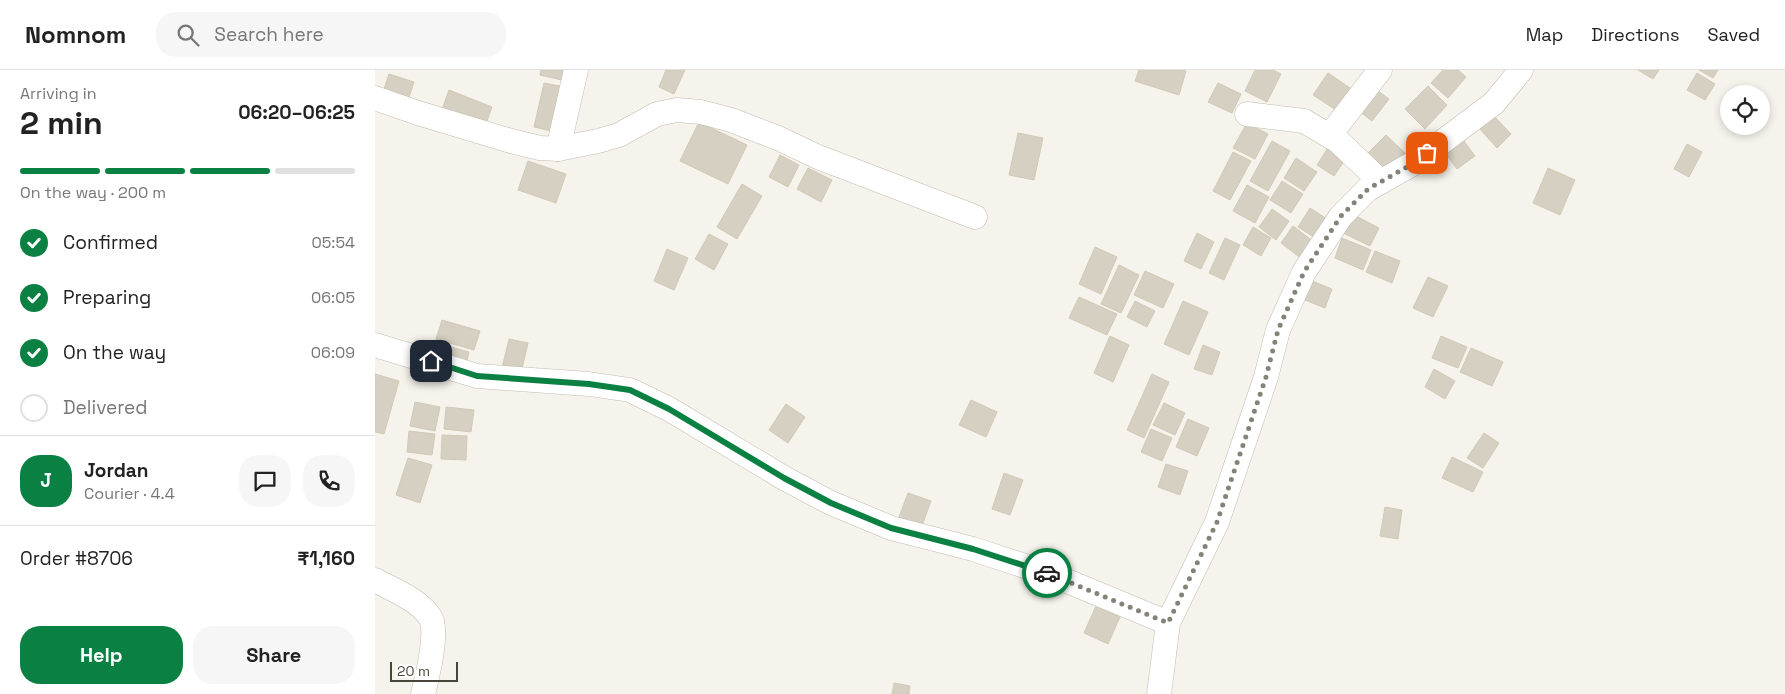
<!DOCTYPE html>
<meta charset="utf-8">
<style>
body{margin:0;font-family:"Space Grotesk",sans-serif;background:#f6f6f6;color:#222;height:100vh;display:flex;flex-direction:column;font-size:19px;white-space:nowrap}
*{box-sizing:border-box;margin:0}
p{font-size:16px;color:#767676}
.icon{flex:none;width:28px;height:28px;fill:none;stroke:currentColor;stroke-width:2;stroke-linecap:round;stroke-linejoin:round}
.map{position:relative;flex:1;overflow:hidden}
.details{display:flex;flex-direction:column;background:#fff;width:375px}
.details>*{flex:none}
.buttons{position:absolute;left:1345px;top:15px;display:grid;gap:10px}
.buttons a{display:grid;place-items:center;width:50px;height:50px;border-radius:50%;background:#fff;box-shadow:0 2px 8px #0003;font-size:25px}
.scale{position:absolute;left:15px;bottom:12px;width:68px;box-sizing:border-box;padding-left:5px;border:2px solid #49453a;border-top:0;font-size:14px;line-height:18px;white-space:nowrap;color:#49453a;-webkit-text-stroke:4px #fff;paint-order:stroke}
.pin{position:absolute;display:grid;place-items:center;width:42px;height:42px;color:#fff;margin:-21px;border-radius:10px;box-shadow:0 2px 8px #0006}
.courier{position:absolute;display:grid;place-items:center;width:50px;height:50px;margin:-25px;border:4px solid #0b8043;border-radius:50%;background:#fff;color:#222;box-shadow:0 1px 6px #0007}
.summary em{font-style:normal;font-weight:700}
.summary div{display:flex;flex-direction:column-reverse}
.summary{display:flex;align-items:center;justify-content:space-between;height:85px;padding:0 20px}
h1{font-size:32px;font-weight:700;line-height:38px}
.bar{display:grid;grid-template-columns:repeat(4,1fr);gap:8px 5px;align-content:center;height:60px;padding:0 20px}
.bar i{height:6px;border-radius:4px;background:#e0e0e0}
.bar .on{background:#0b8043}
.bar p{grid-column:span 4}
.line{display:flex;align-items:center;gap:12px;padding:0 20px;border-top:1px solid #e0e0e0}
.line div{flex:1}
.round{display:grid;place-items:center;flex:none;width:52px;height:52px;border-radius:20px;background:#f6f6f6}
ol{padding:0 20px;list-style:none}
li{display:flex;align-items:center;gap:15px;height:55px}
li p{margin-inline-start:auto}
li .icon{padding:5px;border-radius:50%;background:#0b8043;color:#fff;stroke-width:4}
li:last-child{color:#767676}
li i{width:28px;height:28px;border:2px solid #e0e0e0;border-radius:50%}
.primary-button{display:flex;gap:10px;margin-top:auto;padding:10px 20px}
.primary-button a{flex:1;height:58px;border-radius:20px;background:#0b8043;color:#fff;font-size:20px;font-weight:700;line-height:58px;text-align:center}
.primary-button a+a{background:#f6f6f6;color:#222}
header{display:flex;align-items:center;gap:30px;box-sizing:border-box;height:70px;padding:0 25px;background:#fff;border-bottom:1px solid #e0e0e0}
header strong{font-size:24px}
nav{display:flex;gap:28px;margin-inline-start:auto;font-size:18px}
.search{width:350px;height:45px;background:#f6f6f6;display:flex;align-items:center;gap:12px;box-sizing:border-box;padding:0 18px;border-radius:20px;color:#767676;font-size:19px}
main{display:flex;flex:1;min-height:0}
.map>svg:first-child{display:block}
</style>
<header>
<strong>Nomnom</strong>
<div class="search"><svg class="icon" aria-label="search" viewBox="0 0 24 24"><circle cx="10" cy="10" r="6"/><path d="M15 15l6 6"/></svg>Search here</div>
<nav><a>Map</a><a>Directions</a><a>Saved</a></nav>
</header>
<main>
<section class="details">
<div class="summary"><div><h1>2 min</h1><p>Arriving in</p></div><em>06:20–06:25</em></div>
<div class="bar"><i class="on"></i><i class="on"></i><i class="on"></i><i></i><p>On the way · 200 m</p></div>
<ol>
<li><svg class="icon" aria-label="check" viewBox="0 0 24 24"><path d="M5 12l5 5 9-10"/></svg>Confirmed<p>05:54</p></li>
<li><svg class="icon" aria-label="check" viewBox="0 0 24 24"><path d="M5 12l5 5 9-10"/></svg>Preparing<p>06:05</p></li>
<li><svg class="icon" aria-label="check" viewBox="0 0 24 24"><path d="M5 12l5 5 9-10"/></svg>On the way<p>06:09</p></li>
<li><i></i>Delivered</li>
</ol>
<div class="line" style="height:90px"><b class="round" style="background:#0b8043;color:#fff">J</b><div><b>Jordan</b><p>Courier · 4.4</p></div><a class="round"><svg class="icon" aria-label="chat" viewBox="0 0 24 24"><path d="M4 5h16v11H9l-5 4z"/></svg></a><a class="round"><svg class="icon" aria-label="phone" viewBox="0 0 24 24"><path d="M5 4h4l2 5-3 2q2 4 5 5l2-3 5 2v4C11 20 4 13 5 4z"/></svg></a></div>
<div class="line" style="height:65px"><div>Order #8706</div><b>₹1,160</b></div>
<div class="primary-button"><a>Help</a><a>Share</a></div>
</section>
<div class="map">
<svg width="1410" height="624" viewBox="0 0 1410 624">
<rect width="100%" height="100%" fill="#f5f3ec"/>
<g fill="#d6d0c2" stroke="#d1c9b5">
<polygon points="166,0 194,0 191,11 165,5"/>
<polygon points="291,0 310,0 299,24 284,17"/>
<polygon points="764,0 807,0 811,1 804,25 760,11"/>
<polygon points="880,0 898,0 906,4 892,32 870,21"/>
<polygon points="1068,0 1083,0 1091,7 1073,28 1056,13"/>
<polygon points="1263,0 1284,0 1278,9"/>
<polygon points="1324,0 1343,0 1338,8"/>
<polygon points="953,3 978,20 964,42 938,25"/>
<polygon points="1322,3 1340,14 1330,30 1312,20"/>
<polygon points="14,4 39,12 32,34 7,25"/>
<polygon points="169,13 190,17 180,62 159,57"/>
<polygon points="843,13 866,24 857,43 833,32"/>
<polygon points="995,15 1014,29 997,51 979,37"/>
<polygon points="1053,16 1072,35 1050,59 1030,39"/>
<polygon points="74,20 117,37 108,62 65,45"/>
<polygon points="1119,46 1136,64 1122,78 1105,59"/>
<polygon points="324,52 372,75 353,114 305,91"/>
<polygon points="872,53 893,64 880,89 858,78"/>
<polygon points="643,63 668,68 659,110 634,105"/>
<polygon points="1011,65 1030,83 1010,104 991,85"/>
<polygon points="1086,67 1100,86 1082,99 1068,80"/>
<polygon points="897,71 915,81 893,121 875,111"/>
<polygon points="1312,74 1327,82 1314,107 1299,99"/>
<polygon points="954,76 972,87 959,106 942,95"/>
<polygon points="858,82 876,91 855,130 838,121"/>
<polygon points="405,85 424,95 413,117 394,107"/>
<polygon points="921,88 942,102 929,121 909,108"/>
<polygon points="153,91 191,104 181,133 143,120"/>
<polygon points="433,98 457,110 446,132 422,119"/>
<polygon points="1173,98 1200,110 1185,145 1158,133"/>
<polygon points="907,111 928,124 916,143 895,130"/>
<polygon points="367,114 387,126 362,169 342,157"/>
<polygon points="872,115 894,127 880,153 858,141"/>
<polygon points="935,138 955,151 942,169 923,157"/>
<polygon points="897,139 914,151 901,170 884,157"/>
<polygon points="977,144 1004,158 995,176 968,163"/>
<polygon points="918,156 939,172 927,189 906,173"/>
<polygon points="878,157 896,168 886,186 868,175"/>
<polygon points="822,163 839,172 826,199 809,191"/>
<polygon points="334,164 353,174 339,200 320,189"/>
<polygon points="850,168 865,175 849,210 834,203"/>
<polygon points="967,168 996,180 988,200 960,188"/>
<polygon points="720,177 742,187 726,224 704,214"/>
<polygon points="292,179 313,188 299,220 279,211"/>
<polygon points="1000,181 1025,191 1017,213 991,202"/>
<polygon points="744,195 764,205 746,243 726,234"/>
<polygon points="770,201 799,214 788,238 759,225"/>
<polygon points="1053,207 1073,216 1058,247 1038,238"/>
<polygon points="932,209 957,219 950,238 925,228"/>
<polygon points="704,227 742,244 732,265 694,248"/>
<polygon points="760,231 780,241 772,257 752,247"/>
<polygon points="808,231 833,242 814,285 789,274"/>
<polygon points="67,250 105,261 99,280 61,269"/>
<polygon points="735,266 754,275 738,312 719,303"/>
<polygon points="1066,266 1092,277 1083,298 1057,288"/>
<polygon points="134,269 153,273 146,303 127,298"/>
<polygon points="58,272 94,282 90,299 53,289"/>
<polygon points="828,275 845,282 837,305 819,299"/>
<polygon points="1096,278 1128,292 1117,316 1085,302"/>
<polygon points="1059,299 1080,311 1070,329 1050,317"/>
<polygon points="0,304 24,311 9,364 0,362"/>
<polygon points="777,304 794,312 769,368 752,360"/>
<polygon points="596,330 622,342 611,367 584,355"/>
<polygon points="40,332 65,337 60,361 35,356"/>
<polygon points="789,333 810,343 800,365 778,355"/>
<polygon points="411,334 430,347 413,373 394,360"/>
<polygon points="71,337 99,340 96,362 69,359"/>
<polygon points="813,349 834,358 822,386 801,377"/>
<polygon points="776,359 797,368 787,391 766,382"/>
<polygon points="34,361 60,364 57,385 32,382"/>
<polygon points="1109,363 1124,373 1108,398 1092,388"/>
<polygon points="67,365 92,366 91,390 66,389"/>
<polygon points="1077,387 1108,402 1098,422 1067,408"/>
<polygon points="33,388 57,395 45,433 21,425"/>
<polygon points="791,394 813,401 805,425 783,417"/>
<polygon points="629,403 648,410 635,445 617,439"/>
<polygon points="533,423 556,431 544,464 521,455"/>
<polygon points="1010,437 1027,440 1023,469 1005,466"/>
<polygon points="721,536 745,547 733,574 709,563"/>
<polygon points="519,613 535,616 534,624 517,624"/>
</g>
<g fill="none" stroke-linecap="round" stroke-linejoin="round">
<g stroke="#c0bcaf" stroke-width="25">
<g id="minor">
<polyline points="0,28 43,43 136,71 165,78 183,79 223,71 244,65 282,44 302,40 326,42 356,50 403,68 443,87 600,147"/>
<polyline points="872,44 929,51 963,71 1006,112"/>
<polyline points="955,65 1005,0"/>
<polyline points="183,79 201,0"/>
<polyline points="0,275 102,306 214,314 255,320 294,339 409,408 456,433 516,458 598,479 680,506 793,553 842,452 891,307 903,260 929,202 966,146 993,119 1039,93 1119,33 1146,0"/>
<path d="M0,510C18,520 43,529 55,547C64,560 52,608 48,624"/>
<polyline points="784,624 793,553"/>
</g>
</g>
<use href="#minor" stroke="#fff" stroke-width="24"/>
</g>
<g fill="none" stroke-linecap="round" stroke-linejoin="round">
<polyline stroke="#858278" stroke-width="5" stroke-dasharray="0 9" points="672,503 793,553 842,452 891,307 903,260 929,202 966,146 993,119 1039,93 1052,83"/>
<polyline stroke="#0b8043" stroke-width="6" points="56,291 102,306 214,314 255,320 294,339 409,408 456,433 516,458 598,479 672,503"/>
</g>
</svg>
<div class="buttons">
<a><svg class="icon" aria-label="locate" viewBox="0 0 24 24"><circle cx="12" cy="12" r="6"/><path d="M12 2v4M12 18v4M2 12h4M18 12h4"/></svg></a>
</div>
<div class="scale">20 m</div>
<div class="pin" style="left:1052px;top:83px;background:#ea580c"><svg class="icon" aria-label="bag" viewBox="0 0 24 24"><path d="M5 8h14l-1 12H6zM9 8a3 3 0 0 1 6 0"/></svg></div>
<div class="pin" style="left:56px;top:291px;background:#1f2937"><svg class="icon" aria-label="home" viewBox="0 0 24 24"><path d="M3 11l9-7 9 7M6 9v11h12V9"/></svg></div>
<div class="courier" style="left:672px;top:503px"><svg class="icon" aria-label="car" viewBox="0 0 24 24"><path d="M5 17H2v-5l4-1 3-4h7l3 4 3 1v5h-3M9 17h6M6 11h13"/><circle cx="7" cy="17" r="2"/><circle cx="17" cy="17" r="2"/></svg></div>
</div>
</main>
